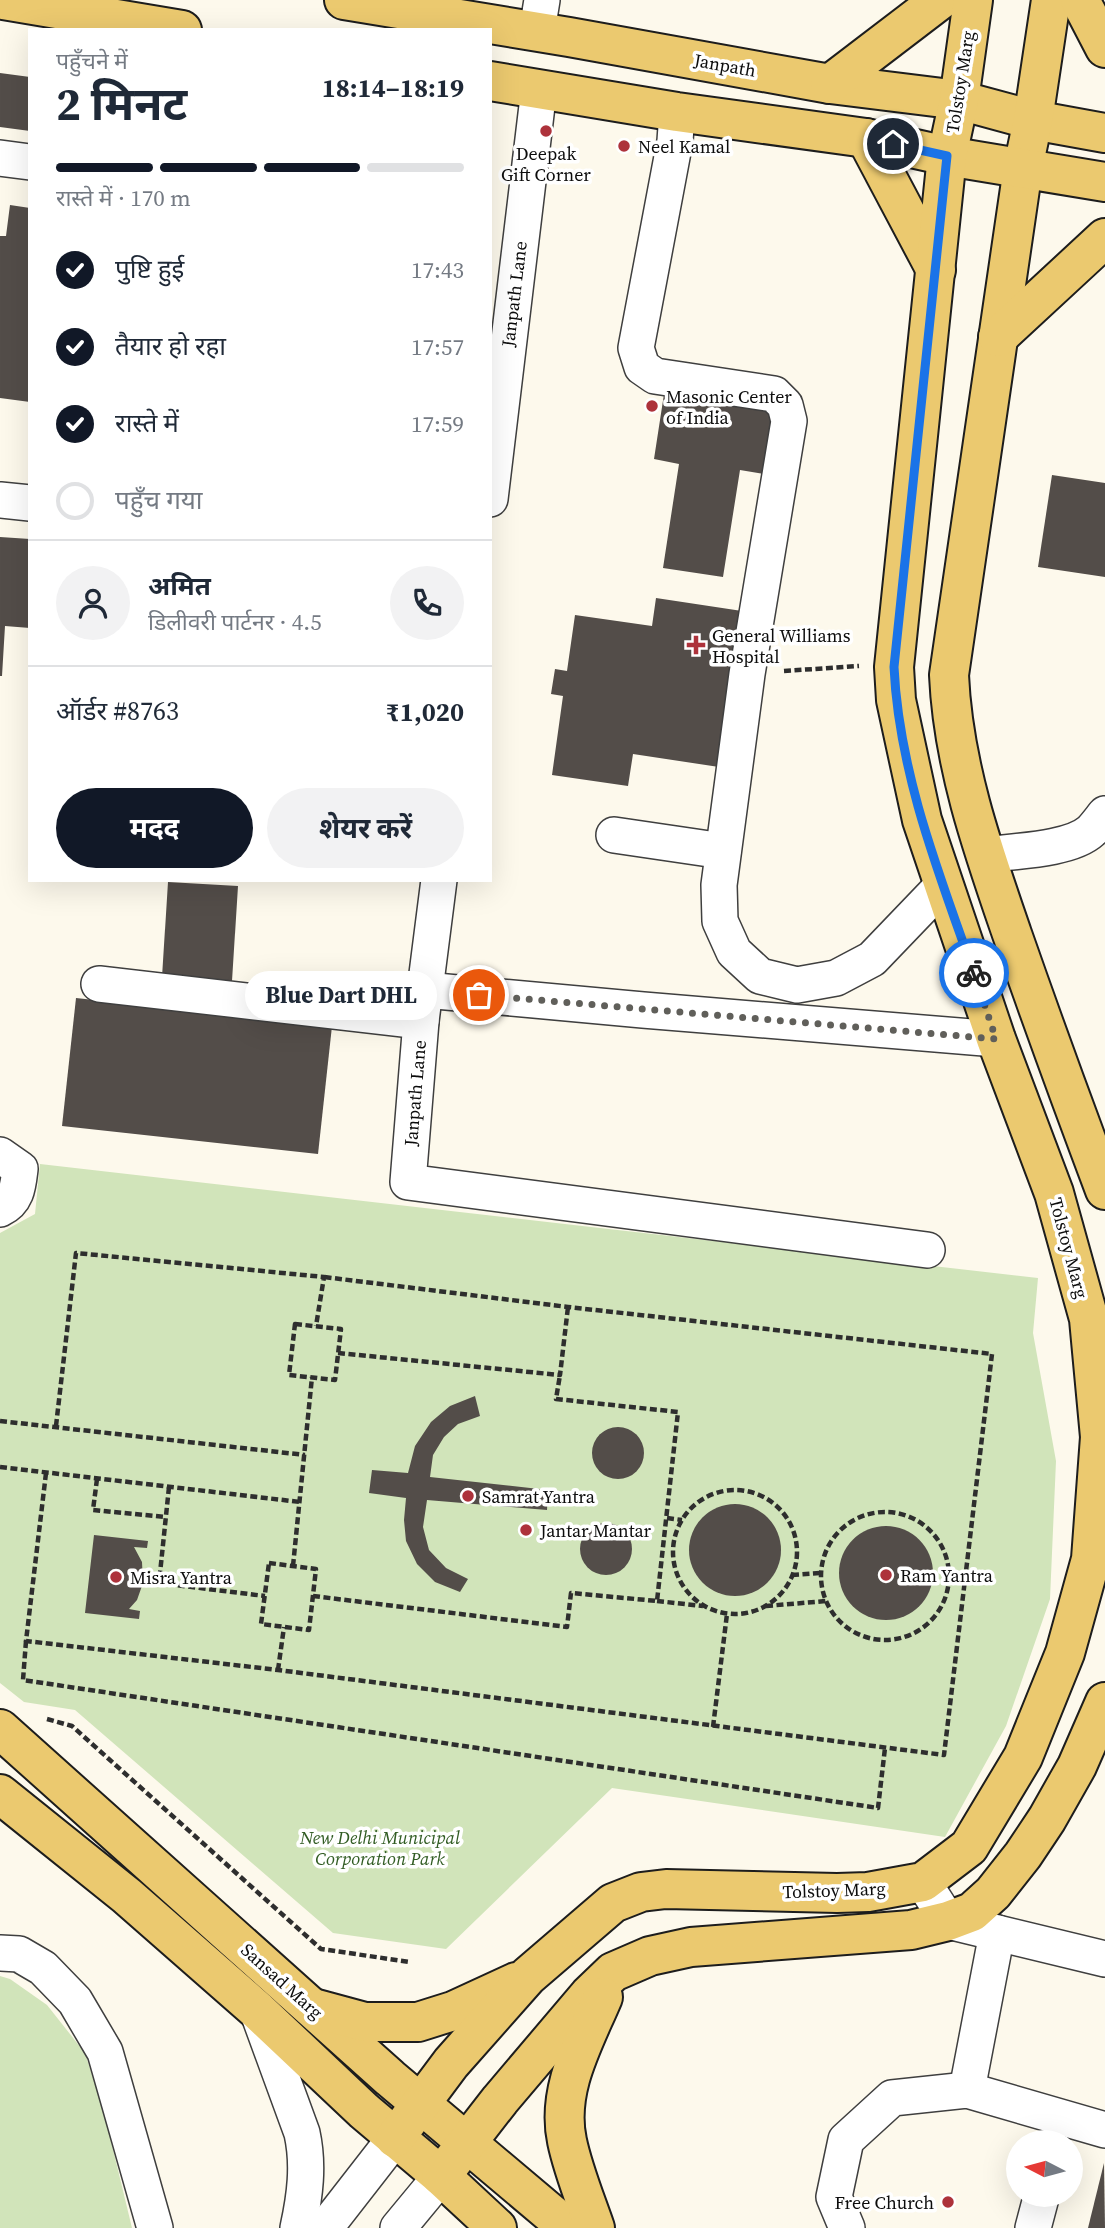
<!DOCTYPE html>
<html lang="hi">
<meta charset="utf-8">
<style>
body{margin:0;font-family:"Source Serif 4","Noto Sans Devanagari",serif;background:#f2f2f3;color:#1f2937;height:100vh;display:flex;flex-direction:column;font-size:26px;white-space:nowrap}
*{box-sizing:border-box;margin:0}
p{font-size:23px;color:#747a83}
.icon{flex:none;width:38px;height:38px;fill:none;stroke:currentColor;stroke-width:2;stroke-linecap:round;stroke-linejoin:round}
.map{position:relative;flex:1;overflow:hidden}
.drawer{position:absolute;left:28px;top:28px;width:464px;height:854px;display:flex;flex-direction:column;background:#fff;border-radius:0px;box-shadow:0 7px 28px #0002}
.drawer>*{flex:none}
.needle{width:46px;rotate:276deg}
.buttons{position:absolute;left:1006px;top:2130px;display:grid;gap:14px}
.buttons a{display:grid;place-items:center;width:77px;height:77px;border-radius:50%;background:#fff;box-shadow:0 7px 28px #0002;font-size:35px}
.pin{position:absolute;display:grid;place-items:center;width:60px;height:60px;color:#fff;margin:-30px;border:4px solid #fff;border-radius:50%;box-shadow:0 2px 7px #0007}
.courier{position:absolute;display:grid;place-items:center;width:70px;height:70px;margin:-35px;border:5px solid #1a73e8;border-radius:50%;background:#fff;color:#222;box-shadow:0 2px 9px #0007}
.bubble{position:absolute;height:49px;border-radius:24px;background:#fff;box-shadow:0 7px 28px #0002;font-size:23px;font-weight:700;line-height:49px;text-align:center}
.overview em{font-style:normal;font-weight:700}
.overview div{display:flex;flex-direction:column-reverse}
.overview{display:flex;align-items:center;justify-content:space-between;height:119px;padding:0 28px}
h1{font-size:46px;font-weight:700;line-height:52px}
.bar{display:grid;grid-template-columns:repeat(4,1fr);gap:10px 7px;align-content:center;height:84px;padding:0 28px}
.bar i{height:9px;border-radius:5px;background:#e0e1e3}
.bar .current{background:#111827}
.bar p{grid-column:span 4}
.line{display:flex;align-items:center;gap:18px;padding:0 28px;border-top:2px solid #e0e1e3}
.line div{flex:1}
.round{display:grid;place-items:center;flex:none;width:74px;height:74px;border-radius:37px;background:#f2f2f3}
ol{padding:0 28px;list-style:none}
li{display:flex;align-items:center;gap:21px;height:77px}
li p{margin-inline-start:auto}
li .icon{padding:7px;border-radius:50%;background:#111827;color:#fff;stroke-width:4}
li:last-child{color:#747a83}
li i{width:38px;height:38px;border:4px solid #e0e1e3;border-radius:50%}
.button{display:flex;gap:14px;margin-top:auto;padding:14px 28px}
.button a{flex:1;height:80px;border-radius:42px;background:#111827;color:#fff;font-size:28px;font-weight:700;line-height:80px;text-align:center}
.button a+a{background:#f2f2f3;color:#1f2937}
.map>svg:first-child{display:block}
</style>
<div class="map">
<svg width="1105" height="2228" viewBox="0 0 1105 2228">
<rect width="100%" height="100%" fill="#fdf9ec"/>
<g fill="#d1e4ba">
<polygon points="40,1164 1038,1278 1033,1333 1056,1461 1050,1599 1006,1726 945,1837 612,1788 446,1949 333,1933 75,1710 24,1702 0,1683 0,1233 35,1214"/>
<polygon points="0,1976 10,1979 47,2005 85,2053 104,2112 132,2228 0,2228"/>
</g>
<g fill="#534d49">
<polygon points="0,73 30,77 30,131 0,127"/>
<polygon points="10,205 30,208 30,402 0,398 0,236 6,236"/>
<polygon points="664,394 773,411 764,474 740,470 723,577 663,568 679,464 654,459"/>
<polygon points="1052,475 1105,483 1105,577 1038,567"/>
<polygon points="0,537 30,539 30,628 5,626 2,676 0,676"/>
<polygon points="656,598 742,611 719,767 633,754 628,786 552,775 563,696 551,694 555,669 567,671 575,615 652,626"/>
<polygon points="168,882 238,886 232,981 162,977"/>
<polygon points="76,998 332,1026 318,1154 62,1126"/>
<polygon points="475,1396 480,1416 458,1424 444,1437 433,1455 430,1477 548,1490 547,1510 427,1500 423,1527 429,1550 446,1568 468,1579 460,1592 435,1582 417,1564 406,1541 404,1520 406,1498 369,1493 372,1470 408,1473 415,1446 431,1422 450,1406"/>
<circle cx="618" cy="1453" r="26"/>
<circle cx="735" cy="1550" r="46"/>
<circle cx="606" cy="1549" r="26"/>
<circle cx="886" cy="1573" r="47"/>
<polygon points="94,1535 148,1541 147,1548 134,1547 142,1562 143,1583 137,1600 129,1609 140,1611 139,1619 85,1613"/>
<polygon points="1104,2163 1105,2228 1088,2228"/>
</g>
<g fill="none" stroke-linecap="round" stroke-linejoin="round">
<g stroke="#3f3f3f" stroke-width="38">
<g id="minor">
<polyline points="537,31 542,0"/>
<polyline points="677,112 675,141 636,348 642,367 655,376 774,394 785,405 789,421 747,674 719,885 720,921 734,952 760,976 797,985 836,978 872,959 943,885"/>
<polyline points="0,158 30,162"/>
<polyline points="490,499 539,89"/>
<polyline points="0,500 30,503"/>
<polyline points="614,835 723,851"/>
<path d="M985,855C1013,851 1070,850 1091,831C1096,826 1101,819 1105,814"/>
<polyline points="439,880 421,1021 408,1182 927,1250"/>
<polyline points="99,984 421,1021"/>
<polyline points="425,990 643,1010 996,1039"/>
<path d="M0,1155L20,1169C18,1186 17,1201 0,1209"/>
<polyline points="923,1882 948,1921 1105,1959"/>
<polyline points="0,1953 19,1954 43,1968 75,2001 105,2052 155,2228"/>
<path d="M257,2010L302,2133C309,2165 305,2196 298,2228"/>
<polyline points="967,2090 997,1933"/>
<polyline points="325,2228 395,2138"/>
<polyline points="398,2228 441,2176"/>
<polyline points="847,2228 834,2197 846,2140 892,2098 967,2090 1105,2130"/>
<polyline points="1033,2228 1042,2194"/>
</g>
</g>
<g stroke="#1d1d1d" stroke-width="42">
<g id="major">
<polyline points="3,0 182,30"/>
<polyline points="344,0 569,37 830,84 959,100 1033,120 1105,133"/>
<path d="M1051,0L1033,120L1023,168L949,675C953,765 983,850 1012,934C1042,1020 1073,1105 1105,1190"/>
<polyline points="1080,0 1105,48"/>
<polyline points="490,81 677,112 866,138 947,156 1105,182"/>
<polyline points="830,84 940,0"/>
<polyline points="866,138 936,270"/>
<polyline points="998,337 1105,238"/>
<polyline points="0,1729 390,2078 568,2228"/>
<polyline points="0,1794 127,1896 257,2010 364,2111 441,2176 497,2228"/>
<polyline points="317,2009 365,2022 418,2022 453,2011 516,1982"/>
<polyline points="395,2138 451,2063 528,1976 613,1903 641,1892 666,1889 837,1893 868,1892 923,1882 969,1847 1023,1757 1065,1653 1091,1559 1100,1437 1089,1319 1054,1193 996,1039 922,820 896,700 894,667 947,156 959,100 973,0"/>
<polyline points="441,2176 500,2100 589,1995 613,1972 650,1956 691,1947 911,1930 948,1921 972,1912 993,1893 1023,1855 1047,1819 1077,1766 1105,1702"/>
<path d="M595,2228C585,2199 573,2170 567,2141C556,2090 584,2042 603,1997"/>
</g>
</g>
<g stroke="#2e2e2e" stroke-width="4.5" stroke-dasharray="7 3.5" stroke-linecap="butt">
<polyline points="784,671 859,666"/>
<polygon points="295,1324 341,1329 335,1380 289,1375"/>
<polyline points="338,1353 560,1375 568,1307"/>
<polyline points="0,1421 305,1455"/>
<polyline points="56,1426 76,1253 324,1277 316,1326"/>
<polyline points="0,1467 300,1502"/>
<polyline points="46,1473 26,1641 278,1670 944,1755 992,1354 568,1307 324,1277"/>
<polyline points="97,1479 93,1510 166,1517"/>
<polyline points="169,1487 159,1583 265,1596"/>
<circle cx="735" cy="1552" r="62"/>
<circle cx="885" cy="1576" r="64"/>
<polyline points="667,1518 682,1520"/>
<polygon points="269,1563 316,1569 309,1630 261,1624"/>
<polyline points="293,1566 312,1377"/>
<polyline points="792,1575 820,1573"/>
<polyline points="313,1596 567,1627 571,1593 657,1601 678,1412 556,1399 560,1375"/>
<polyline points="657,1601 703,1606"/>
<polyline points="766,1606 826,1601"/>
<polyline points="26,1641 23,1680 878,1808 885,1748"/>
<polyline points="278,1670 284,1627"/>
<polyline points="47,1719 72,1726 321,1949 410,1962"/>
<polyline points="713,1727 727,1614"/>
</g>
<use href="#minor" stroke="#fff" stroke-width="35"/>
<use href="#major" stroke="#ebc96f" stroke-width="38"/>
</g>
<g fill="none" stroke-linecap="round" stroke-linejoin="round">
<polyline stroke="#605f5a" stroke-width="7" stroke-dasharray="0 12.6" points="479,995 996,1039 974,973"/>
<path stroke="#1a73e8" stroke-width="9" d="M893,144L947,156L894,667C899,773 939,874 974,973"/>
</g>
<g fill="#ad323b" stroke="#fff" stroke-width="2.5">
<circle cx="546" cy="131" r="7"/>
<circle cx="624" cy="146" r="7"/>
<circle cx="652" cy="406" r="7"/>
<path d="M692.5 634.5h7v7h7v7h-7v7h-7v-7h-7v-7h7z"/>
<circle cx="468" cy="1496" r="7"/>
<circle cx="526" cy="1530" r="7"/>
<circle cx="886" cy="1575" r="7"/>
<circle cx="116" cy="1577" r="7"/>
<circle cx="948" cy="2202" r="7"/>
</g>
<g text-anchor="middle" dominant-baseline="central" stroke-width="7" stroke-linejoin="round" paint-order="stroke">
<g font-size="18" fill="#0c0c0c" stroke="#fff">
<text transform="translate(725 65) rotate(10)">Janpath</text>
<text transform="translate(960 82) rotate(-81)">Tolstoy Marg</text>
<text transform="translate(514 294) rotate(-83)">Janpath Lane</text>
<text transform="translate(415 1093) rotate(-85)">Janpath Lane</text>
<text transform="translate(1069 1248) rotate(75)">Tolstoy Marg</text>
<text transform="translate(834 1890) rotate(-2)">Tolstoy Marg</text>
<text transform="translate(282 1981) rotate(42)">Sansad Marg</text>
</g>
<g font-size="18" fill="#0c0c0c" stroke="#fff" text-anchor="start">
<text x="638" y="146">Neel Kamal</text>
<text x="546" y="153" text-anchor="middle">Deepak<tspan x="546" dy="21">Gift Corner</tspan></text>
<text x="666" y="396">Masonic Center<tspan x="666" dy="21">of India</tspan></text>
<text x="712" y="635">General Williams<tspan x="712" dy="21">Hospital</tspan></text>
<text x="482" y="1496">Samrat Yantra</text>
<text x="540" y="1530">Jantar Mantar</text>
<text x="900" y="1575">Ram Yantra</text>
<text x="130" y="1577">Misra Yantra</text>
<text x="934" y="2202" text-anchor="end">Free Church</text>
</g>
<g font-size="18" font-style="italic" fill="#315c23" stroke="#fff">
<text x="380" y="1837">New Delhi Municipal<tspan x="380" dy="21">Corporation Park</tspan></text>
</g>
</g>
</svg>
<div class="buttons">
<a><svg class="needle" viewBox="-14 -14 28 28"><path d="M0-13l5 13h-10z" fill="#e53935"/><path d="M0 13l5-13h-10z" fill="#747a83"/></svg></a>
</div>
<div class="pin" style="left:479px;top:995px;background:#ea580c"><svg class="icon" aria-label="bag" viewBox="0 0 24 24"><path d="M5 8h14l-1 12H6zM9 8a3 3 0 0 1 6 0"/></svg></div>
<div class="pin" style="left:893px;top:144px;background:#1f2937"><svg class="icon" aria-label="home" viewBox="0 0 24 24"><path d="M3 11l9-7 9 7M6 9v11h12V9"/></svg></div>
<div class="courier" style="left:974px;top:973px"><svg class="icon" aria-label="bike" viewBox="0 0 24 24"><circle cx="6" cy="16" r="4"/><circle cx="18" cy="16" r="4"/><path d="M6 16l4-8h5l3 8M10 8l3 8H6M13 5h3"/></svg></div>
<div class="bubble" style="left:245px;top:971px;width:192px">Blue Dart DHL</div>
<section class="drawer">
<div class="overview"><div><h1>2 मिनट</h1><p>पहुँचने में</p></div><em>18:14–18:19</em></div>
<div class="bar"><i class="current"></i><i class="current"></i><i class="current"></i><i></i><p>रास्ते में · 170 m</p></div>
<ol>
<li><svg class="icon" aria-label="check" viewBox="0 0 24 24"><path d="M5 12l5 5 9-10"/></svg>पुष्टि हुई<p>17:43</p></li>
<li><svg class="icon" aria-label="check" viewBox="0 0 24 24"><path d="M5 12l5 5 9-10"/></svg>तैयार हो रहा<p>17:57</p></li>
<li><svg class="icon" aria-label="check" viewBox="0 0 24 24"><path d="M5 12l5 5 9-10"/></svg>रास्ते में<p>17:59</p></li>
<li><i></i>पहुँच गया</li>
</ol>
<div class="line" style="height:126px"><a class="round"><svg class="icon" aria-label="person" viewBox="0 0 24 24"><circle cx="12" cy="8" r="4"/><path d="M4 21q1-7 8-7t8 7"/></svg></a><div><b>अमित</b><p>डिलीवरी पार्टनर · 4.5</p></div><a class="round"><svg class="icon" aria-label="phone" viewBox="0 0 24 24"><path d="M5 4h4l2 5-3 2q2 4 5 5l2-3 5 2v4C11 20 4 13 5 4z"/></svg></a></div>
<div class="line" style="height:91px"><div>ऑर्डर #8763</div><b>₹1,020</b></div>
<div class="button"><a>मदद</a><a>शेयर करें</a></div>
</section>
</div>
